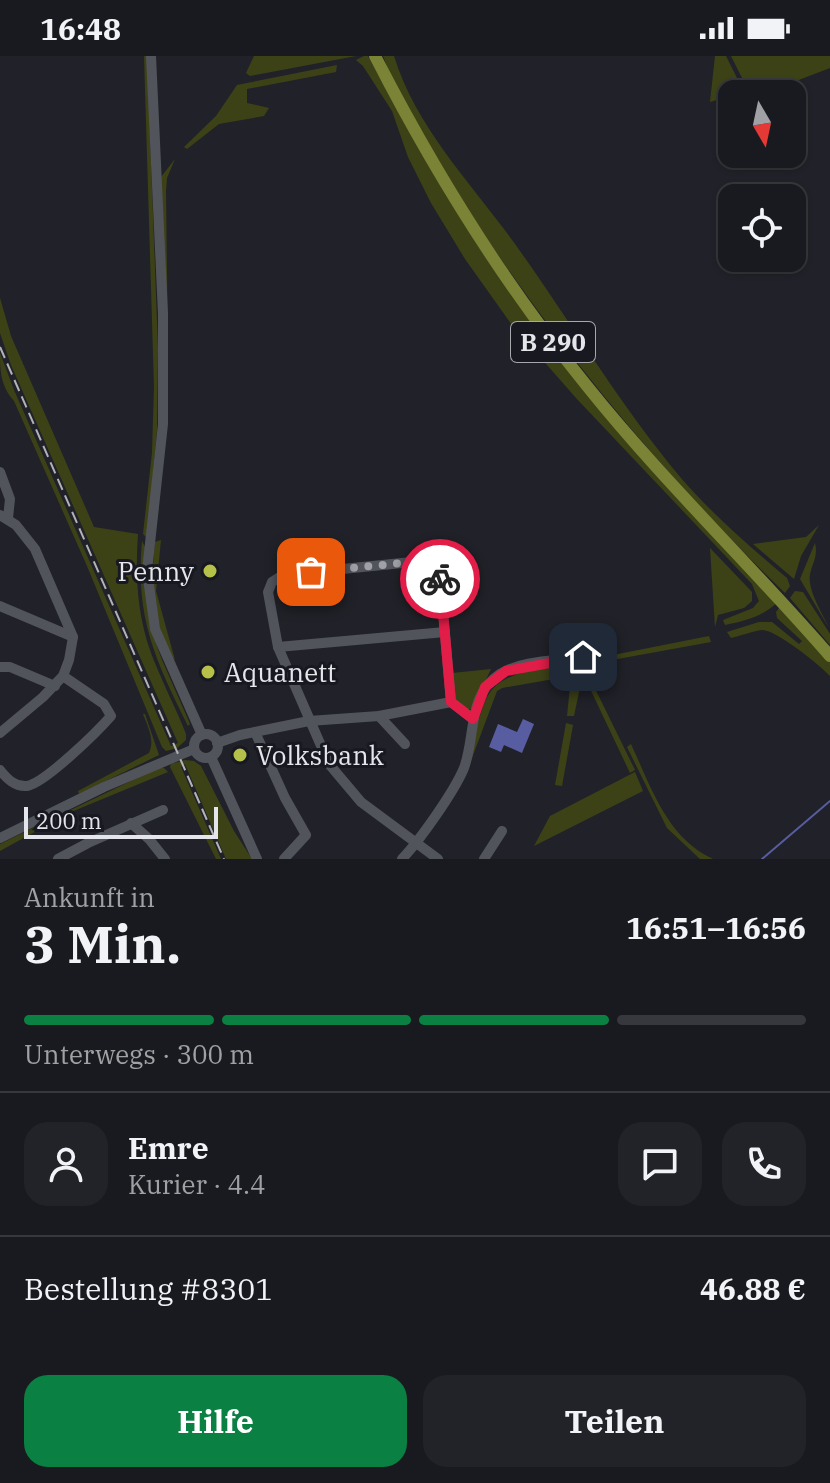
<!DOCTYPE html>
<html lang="de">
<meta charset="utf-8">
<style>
body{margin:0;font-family:"IBM Plex Serif",serif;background:#222328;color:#f1f3f6;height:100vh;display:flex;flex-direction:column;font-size:30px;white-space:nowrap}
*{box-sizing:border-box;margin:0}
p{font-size:26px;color:#9fa1a4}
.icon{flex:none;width:44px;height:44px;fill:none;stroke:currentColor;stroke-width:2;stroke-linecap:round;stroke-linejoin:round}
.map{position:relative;height:803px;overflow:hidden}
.sheet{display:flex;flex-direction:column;background:#191a1f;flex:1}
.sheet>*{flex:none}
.needle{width:52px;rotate:171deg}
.controls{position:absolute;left:718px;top:24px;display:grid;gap:16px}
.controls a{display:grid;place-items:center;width:88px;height:88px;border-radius:16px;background:#191a1f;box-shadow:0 2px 6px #0004,0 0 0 2px #37383d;font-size:40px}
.scale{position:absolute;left:24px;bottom:20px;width:194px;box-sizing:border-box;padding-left:8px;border:4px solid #e5e6eb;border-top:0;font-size:22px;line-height:28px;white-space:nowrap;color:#e5e6eb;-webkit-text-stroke:6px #171820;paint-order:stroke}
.pin{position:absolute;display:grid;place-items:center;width:68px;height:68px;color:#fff;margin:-34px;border-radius:16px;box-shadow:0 4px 12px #0006}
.courier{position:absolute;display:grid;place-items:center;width:80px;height:80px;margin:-40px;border:6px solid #e11d48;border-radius:50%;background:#fff;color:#222;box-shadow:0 2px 10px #0007}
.summary em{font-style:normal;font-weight:700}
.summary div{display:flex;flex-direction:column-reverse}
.summary{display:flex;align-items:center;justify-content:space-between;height:136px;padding:0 24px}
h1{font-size:52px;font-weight:700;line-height:60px}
.bar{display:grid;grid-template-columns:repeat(4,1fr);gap:12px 8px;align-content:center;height:96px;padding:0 24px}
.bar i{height:10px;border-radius:6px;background:#37383d}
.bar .current{background:#0b8043}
.bar p{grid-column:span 4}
.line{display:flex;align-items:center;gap:20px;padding:0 24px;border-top:2px solid #37383d}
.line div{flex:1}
.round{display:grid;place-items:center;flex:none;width:84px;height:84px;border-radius:24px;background:#222328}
.cta{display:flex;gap:16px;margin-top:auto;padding:16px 24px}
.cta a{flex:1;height:92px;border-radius:24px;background:#0b8043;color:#fff;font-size:32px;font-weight:700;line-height:92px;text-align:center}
.cta a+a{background:#222328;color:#f1f3f6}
.status{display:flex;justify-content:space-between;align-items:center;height:56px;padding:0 40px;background:#191a1f;direction:ltr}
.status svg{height:22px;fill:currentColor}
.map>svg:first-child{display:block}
</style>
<div class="status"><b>16:48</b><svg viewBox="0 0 49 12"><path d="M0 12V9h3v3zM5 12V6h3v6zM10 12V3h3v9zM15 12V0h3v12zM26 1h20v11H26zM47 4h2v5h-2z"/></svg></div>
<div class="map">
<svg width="830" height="803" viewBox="0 0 830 803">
<rect width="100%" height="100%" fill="#212229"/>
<g fill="#3d4216">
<polygon points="144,0 147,0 158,292 157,374 147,482 143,478 152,397 154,331"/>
<polygon points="254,0 356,0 250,20 246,17"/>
<path d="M364,0H368L409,75L522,251L777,547C761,561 745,565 725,569L723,564L753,552L759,545L752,528L576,342L512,269L465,203L431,147L408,101L392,55L363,10L356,4Z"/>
<path d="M383,0H394C416,72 472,128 515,188C571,266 619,348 681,422C713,459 750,491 787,522L790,530L785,537C670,426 566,302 478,169C443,116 406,60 383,0Z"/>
<polygon points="715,0 726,0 744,36 710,46"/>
<polygon points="731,0 830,0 830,12 762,38 750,38"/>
<polygon points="337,9 336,16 247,33 247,47 269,52 264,60 219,68 187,93 184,91 216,60 237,29"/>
<polygon points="175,103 167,122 166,135 168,297 165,292 161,121"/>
<path d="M0,242L11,280L94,471L138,478C135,519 137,558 151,597C161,624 175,650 186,678V684L177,692L166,695L162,691L87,510L14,345C1,330 0,316 0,297L14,334L171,690L178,687L11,309L0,277Z"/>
<polygon points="819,469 801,500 794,523 753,488 806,481"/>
<path d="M161,484L156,535L175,604C151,576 151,520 155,486Z"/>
<path d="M142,485L145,491L151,574L162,604L190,668L188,670C155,603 135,562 142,485Z"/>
<path d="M815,487C818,501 813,505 810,518C807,534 823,558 829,572L800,523Z"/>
<polygon points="710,492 752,536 752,545 744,552 718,559 715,571"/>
<polygon points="795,535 803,536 830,578 830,589 790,542"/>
<path d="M779,552L830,605V620C820,609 775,573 762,574C752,575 741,580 731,582L727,576L759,566H772L799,588L802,585L777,562L776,556Z"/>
<polygon points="709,580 711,586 590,608 593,603"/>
<path d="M583,608L635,714L630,717L585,622H582L574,660H567L571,620L502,632L497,635L469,710L466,709C472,691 480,652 489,638C506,611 554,613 583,608Z"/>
<polygon points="491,613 472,653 465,653 456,647 452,617"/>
<path d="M143,658H145L159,699L79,738L78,735L149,697C155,684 148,671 143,658Z"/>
<polygon points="566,667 573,669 562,730 555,729"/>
<path d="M631,688C651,731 667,782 713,803H700L667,772L627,691Z"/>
<polygon points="185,704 194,705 201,710 234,775 252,803 226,803 185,708 181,711 221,803 216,803 170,711 171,708"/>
<polygon points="160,711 164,712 168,716 71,756 0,795 0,788"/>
<polygon points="635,716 643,735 534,790 550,760"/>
</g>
<polygon fill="#575da0" points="523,663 534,668 522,697 504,689 501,696 489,691 498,668 517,676"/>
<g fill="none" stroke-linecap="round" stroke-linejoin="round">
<polyline stroke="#575da0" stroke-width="2" points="762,803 830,745"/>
<g stroke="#52545c" stroke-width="10">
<polyline points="151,0 163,258 163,368 147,515 155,573 202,679"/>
<polyline points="0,416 10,443 8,462"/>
<polyline points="0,459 16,469 35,493 73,581 69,604 63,620 43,641 0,677"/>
<polyline points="0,550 73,581"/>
<polyline points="278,591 445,576"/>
<polyline points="0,611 10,611 55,630"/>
<polyline points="379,660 405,688"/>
<polyline points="255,676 285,742 306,779 284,803"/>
<circle cx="206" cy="690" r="12"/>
<polyline points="217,687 240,679 309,665 379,660 451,646 473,663"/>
<polyline points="211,701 257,803"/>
<path d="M0,714C7,723 15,731 27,730C45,727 98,675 111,660L104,648L63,620"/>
<polyline points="131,767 149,783 165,803"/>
<polyline points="0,782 104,731 194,693"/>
<polyline points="58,803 88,787 163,754"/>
<path d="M402,803C420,784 454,736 464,712C476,680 467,639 500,618C522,604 558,605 583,601"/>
<polyline points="438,803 361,746 329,708 278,591 268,536 272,526 283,519 422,505 432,507 440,521 451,646"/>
<polyline points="484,803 502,775"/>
</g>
<path stroke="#7b8337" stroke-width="12" d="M375,0C435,117 504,228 587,330C663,425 751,509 830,600"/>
<polyline stroke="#b2b3b9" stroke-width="2" stroke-dasharray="12 6" stroke-linecap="butt" points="0,291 224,803"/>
</g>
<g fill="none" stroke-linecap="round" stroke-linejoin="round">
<path stroke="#a0a1a7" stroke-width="8" stroke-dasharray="0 14.4" d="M311,516L422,505C433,507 438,512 440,523"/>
<polyline stroke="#e11d48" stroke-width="10" points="440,523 451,646 473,663 485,631 506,615 583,601"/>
</g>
<g fill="#b6c149" stroke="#171820" stroke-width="3">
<circle cx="210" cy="515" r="8"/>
<circle cx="208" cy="616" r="8"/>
<circle cx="240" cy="699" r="8"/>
</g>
<g text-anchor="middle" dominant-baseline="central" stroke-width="6" stroke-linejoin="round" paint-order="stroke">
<rect fill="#171820" stroke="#a7a8ae" stroke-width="2" x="511" y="266" width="84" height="40" rx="6"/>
<g font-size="24" font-weight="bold" fill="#e5e6eb">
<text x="553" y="286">B 290</text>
</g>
<g font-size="26" fill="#e5e6eb" stroke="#171820" text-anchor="start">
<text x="194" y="515" text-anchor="end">Penny</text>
<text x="224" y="616">Aquanett</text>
<text x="256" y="699">Volksbank</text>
</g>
</g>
</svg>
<div class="controls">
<a><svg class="needle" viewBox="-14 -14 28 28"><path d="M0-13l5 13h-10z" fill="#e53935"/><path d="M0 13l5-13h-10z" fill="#9fa1a4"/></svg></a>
<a><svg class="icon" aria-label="locate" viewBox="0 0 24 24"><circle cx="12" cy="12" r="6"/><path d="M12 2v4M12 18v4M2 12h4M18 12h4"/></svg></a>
</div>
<div class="scale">200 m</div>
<div class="pin" style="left:311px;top:516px;background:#ea580c"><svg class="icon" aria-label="bag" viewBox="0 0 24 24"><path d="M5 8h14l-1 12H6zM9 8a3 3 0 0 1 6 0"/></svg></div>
<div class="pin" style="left:583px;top:601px;background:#1f2937"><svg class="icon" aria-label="home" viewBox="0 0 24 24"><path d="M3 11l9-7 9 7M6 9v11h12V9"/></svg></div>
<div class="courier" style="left:440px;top:523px"><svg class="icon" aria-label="bike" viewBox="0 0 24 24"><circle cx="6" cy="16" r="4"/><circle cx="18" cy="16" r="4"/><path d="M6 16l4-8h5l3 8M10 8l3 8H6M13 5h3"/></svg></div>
</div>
<section class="sheet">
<div class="summary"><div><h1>3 Min.</h1><p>Ankunft in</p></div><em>16:51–16:56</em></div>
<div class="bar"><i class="current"></i><i class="current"></i><i class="current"></i><i></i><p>Unterwegs · 300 m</p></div>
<div class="line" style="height:144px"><a class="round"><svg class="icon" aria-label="person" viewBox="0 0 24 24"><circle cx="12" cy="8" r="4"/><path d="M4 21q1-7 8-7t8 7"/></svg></a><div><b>Emre</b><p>Kurier · 4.4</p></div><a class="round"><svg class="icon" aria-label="chat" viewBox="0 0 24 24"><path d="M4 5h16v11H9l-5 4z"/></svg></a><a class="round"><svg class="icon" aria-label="phone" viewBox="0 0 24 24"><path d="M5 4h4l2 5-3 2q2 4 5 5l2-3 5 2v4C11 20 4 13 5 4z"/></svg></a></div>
<div class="line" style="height:104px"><div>Bestellung #8301</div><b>46.88 €</b></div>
<div class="cta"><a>Hilfe</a><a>Teilen</a></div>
</section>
